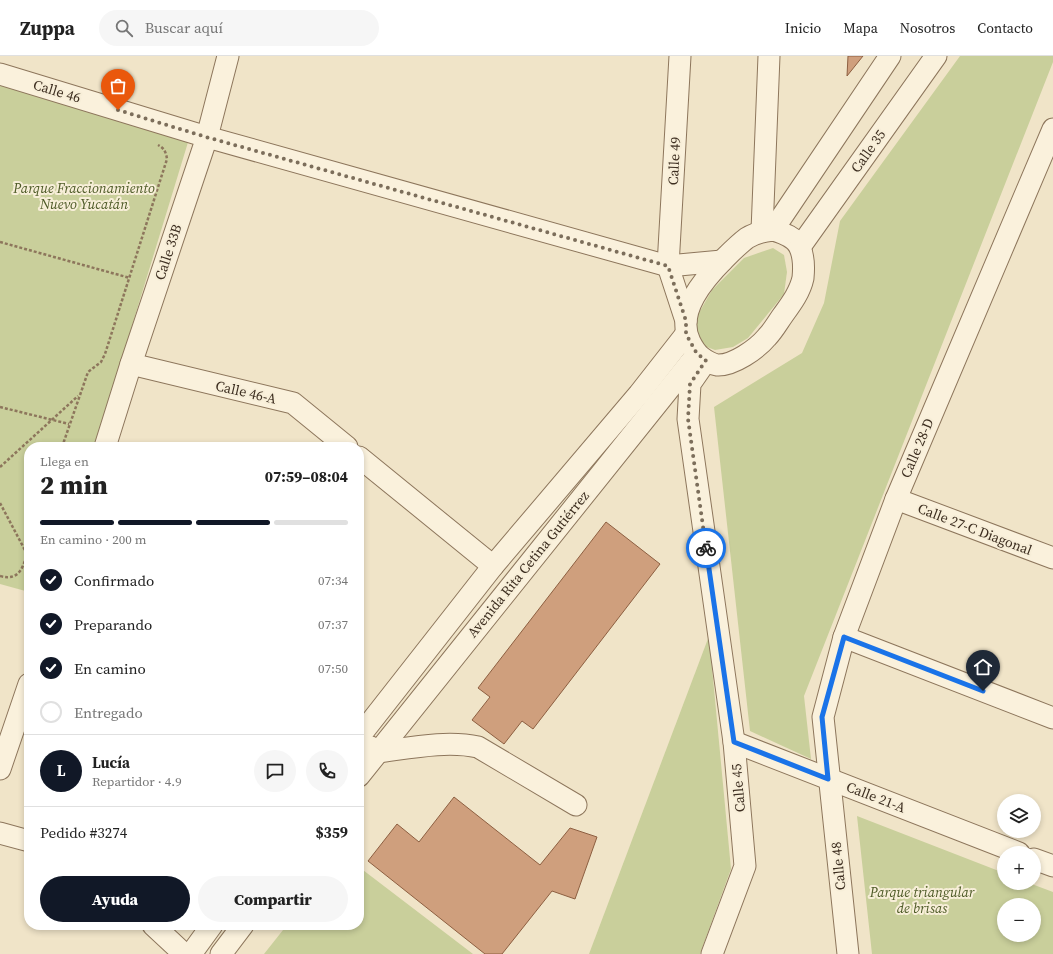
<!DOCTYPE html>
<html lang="es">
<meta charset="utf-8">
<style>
body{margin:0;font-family:"Source Serif 4",serif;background:#f6f6f6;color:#222;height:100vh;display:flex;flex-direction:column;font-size:15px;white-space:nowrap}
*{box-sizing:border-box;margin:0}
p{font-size:13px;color:#767676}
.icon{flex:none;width:22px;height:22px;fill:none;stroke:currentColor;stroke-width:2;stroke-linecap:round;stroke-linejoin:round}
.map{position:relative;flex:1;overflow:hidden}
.details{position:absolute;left:24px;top:386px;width:340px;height:488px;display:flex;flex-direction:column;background:#fff;border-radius:16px;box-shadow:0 2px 6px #0003}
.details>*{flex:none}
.buttons{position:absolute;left:997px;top:738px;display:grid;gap:8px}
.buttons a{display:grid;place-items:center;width:44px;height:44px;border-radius:50%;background:#fff;box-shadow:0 2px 6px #0003;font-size:20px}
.pin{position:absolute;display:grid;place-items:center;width:34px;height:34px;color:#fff;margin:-41px -17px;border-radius:50% 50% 50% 0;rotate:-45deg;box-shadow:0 0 4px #0007}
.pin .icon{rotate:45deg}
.courier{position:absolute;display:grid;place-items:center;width:40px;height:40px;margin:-20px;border:3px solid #1a73e8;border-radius:50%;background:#fff;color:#222;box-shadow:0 1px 5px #0007}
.overview em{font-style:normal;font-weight:800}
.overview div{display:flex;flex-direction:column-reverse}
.overview{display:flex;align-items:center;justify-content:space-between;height:68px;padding:0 16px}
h1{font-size:26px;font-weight:800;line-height:30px}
.bar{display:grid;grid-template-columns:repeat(4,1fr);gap:6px 4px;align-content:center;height:48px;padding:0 16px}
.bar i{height:5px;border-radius:3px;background:#e0e0e0}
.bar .current{background:#111827}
.bar p{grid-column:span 4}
.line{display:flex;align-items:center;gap:10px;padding:0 16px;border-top:1px solid #e0e0e0}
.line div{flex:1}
.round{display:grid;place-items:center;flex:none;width:42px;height:42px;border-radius:21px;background:#f6f6f6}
ol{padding:0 16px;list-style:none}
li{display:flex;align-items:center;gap:12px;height:44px}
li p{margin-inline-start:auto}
li .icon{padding:4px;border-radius:50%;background:#111827;color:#fff;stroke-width:4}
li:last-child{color:#767676}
li i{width:22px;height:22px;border:2px solid #e0e0e0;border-radius:50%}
.primary-button{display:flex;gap:8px;margin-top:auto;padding:8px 16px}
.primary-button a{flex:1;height:46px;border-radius:24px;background:#111827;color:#fff;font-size:16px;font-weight:800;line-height:46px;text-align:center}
.primary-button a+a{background:#f6f6f6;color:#222}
header{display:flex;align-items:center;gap:24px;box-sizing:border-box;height:56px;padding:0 20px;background:#fff;border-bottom:1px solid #e0e0e0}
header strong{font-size:19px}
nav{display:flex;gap:22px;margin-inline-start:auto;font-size:14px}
.search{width:280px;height:36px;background:#f6f6f6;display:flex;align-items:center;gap:10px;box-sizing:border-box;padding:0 14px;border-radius:22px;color:#767676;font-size:15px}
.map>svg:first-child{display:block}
</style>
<header>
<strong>Zuppa</strong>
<div class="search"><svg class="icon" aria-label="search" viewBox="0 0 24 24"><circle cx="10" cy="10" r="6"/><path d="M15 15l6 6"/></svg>Buscar aquí</div>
<nav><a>Inicio</a><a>Mapa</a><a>Nosotros</a><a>Contacto</a></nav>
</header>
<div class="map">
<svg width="1053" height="898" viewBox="0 0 1053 898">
<rect width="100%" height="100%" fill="#f0e4c8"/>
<g fill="#c9cf9b" fill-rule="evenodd">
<polygon points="960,0 1053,0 1053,6 804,640 811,703 750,675 714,351 802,297 824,247 840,165"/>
<polygon points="0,28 189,83 95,391 29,391 29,536 0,528"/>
<polygon points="773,192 784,199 787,216 784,238 748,282 733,291 715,294 704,290 697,277 696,262 712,234 744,202"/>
<polygon points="709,580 731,813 700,898 589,898"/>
<path d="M857,760L1004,817V827H1029L1053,836V898H872ZM1004,849H1034V879H1004Z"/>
<polygon points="359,811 473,898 264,898 287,869 359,869"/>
</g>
<g fill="#cf9f7d" stroke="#8d5f41">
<polygon points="848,0 863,0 847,20"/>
<polygon points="606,466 660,508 533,673 522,665 504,688 472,664 490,641 478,632"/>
<polygon points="454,741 540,809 570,772 597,781 575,843 552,835 502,898 485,898 368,805 397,768 419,786"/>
</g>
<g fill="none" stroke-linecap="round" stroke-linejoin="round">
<g stroke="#8d765c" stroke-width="23">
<g id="minor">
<polyline points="680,0 668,210 686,265"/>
<polyline points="0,18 207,81 668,210 722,205"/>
<path d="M773,174C783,177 796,181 800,192C804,201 804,212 803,222C800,236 791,248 783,259C778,266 773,275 767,281C757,293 733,310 717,309C712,308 705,304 701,301C696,297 693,292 690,286C675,256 704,223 725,202C732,195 739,188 747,182C755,177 764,175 773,174Z"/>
<polyline points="773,174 890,0"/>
<polyline points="762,175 769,0"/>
<polyline points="800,191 936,0"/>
<polyline points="706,305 690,328 688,363 734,686 745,810 712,898"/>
<polyline points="131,308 293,347 347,391"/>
<polyline points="105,391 131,308 207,81 228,0"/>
<polyline points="359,401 493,510"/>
<polyline points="896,443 1053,502"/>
<polyline points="844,581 1053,662"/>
<polyline points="359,681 493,510 639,338 686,278"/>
<polyline points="734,686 1019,797"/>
<path d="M371,691L378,696C409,692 447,684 478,691L576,749"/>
<polyline points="0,713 29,628"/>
<polyline points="359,720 693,303"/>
<polyline points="0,777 29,785"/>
<polyline points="1034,803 1053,810"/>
<polyline points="153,869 184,898"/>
<polyline points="191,898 212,869"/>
<polyline points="221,898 243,869"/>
<polyline points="848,898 823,661 844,581 896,443 1053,73"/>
</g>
</g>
<g stroke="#8d765c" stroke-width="2.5" stroke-dasharray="3 2" stroke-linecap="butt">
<polyline points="0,186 130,222"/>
<polyline points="0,351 69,368"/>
<path d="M62,391L88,316L101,306L105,298L167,103C166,96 164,92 158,89"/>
<polyline points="0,411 78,340"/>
<polyline points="0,447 27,498"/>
<path d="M0,520C22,526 24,507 29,491"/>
</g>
<use href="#minor" stroke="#faf1dc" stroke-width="21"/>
</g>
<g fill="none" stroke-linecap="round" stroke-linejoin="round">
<polyline stroke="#7c6e5b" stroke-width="4" stroke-dasharray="0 7.2" points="118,54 206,81 668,210 686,265 686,278 697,298 706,304 690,328 688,363 706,492"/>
<polyline stroke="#1a73e8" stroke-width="5" points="706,492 734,686 828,723 822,661 844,581 983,635"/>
</g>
<g text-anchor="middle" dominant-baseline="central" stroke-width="4" stroke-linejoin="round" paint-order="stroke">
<g font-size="14" fill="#3d2e20" stroke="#f7eed8">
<text transform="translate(57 35) rotate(17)">Calle 46</text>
<text transform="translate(868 95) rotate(-55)">Calle 35</text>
<text transform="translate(674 105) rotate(-87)">Calle 49</text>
<text transform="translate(168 196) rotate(-72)">Calle 33B</text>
<text transform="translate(246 336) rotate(13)">Calle 46-A</text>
<text transform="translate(917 392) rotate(-67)">Calle 28-D</text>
<text transform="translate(975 473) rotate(21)">Calle 27-C Diagonal</text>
<text transform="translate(528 508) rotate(-51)">Avenida Rita Cetina Gutiérrez</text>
<text transform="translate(738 732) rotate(-95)">Calle 45</text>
<text transform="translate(876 741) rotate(21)">Calle 21-A</text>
<text transform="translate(838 810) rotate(-96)">Calle 48</text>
</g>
<g font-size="14" font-style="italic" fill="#4d5a26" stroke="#f7eed8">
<text x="84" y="132">Parque Fraccionamiento<tspan x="84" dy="16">Nuevo Yucatán</tspan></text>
<text x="922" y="836">Parque triangular<tspan x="922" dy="16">de brisas</tspan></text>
</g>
</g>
</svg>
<div class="buttons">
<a><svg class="icon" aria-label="layers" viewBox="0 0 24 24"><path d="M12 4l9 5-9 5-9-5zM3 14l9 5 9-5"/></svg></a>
<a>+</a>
<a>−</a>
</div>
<div class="pin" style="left:118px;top:54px;background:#ea580c"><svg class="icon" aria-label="bag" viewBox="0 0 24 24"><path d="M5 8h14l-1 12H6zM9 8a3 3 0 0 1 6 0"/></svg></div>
<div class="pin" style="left:983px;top:635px;background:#1f2937"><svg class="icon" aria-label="home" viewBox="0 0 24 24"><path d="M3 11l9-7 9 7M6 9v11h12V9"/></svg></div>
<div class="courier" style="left:706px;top:492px"><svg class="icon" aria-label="bike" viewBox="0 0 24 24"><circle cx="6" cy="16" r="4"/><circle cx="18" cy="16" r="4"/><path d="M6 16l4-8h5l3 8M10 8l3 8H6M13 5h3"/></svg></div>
<section class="details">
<div class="overview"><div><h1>2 min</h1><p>Llega en</p></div><em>07:59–08:04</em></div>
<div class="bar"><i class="current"></i><i class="current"></i><i class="current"></i><i></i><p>En camino · 200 m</p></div>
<ol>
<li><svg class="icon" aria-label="check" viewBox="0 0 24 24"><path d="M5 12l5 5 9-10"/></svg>Confirmado<p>07:34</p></li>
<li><svg class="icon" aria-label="check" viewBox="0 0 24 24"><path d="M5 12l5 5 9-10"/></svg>Preparando<p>07:37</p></li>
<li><svg class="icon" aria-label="check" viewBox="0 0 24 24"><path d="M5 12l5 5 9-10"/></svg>En camino<p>07:50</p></li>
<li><i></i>Entregado</li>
</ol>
<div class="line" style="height:72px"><b class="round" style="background:#111827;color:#fff">L</b><div><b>Lucía</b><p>Repartidor · 4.9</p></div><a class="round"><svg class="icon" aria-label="chat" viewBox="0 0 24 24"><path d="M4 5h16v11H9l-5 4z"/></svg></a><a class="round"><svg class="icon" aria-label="phone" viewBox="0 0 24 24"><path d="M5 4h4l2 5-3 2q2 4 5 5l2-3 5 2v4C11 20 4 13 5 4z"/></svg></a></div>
<div class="line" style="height:52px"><div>Pedido #3274</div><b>$359</b></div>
<div class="primary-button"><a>Ayuda</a><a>Compartir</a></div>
</section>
</div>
